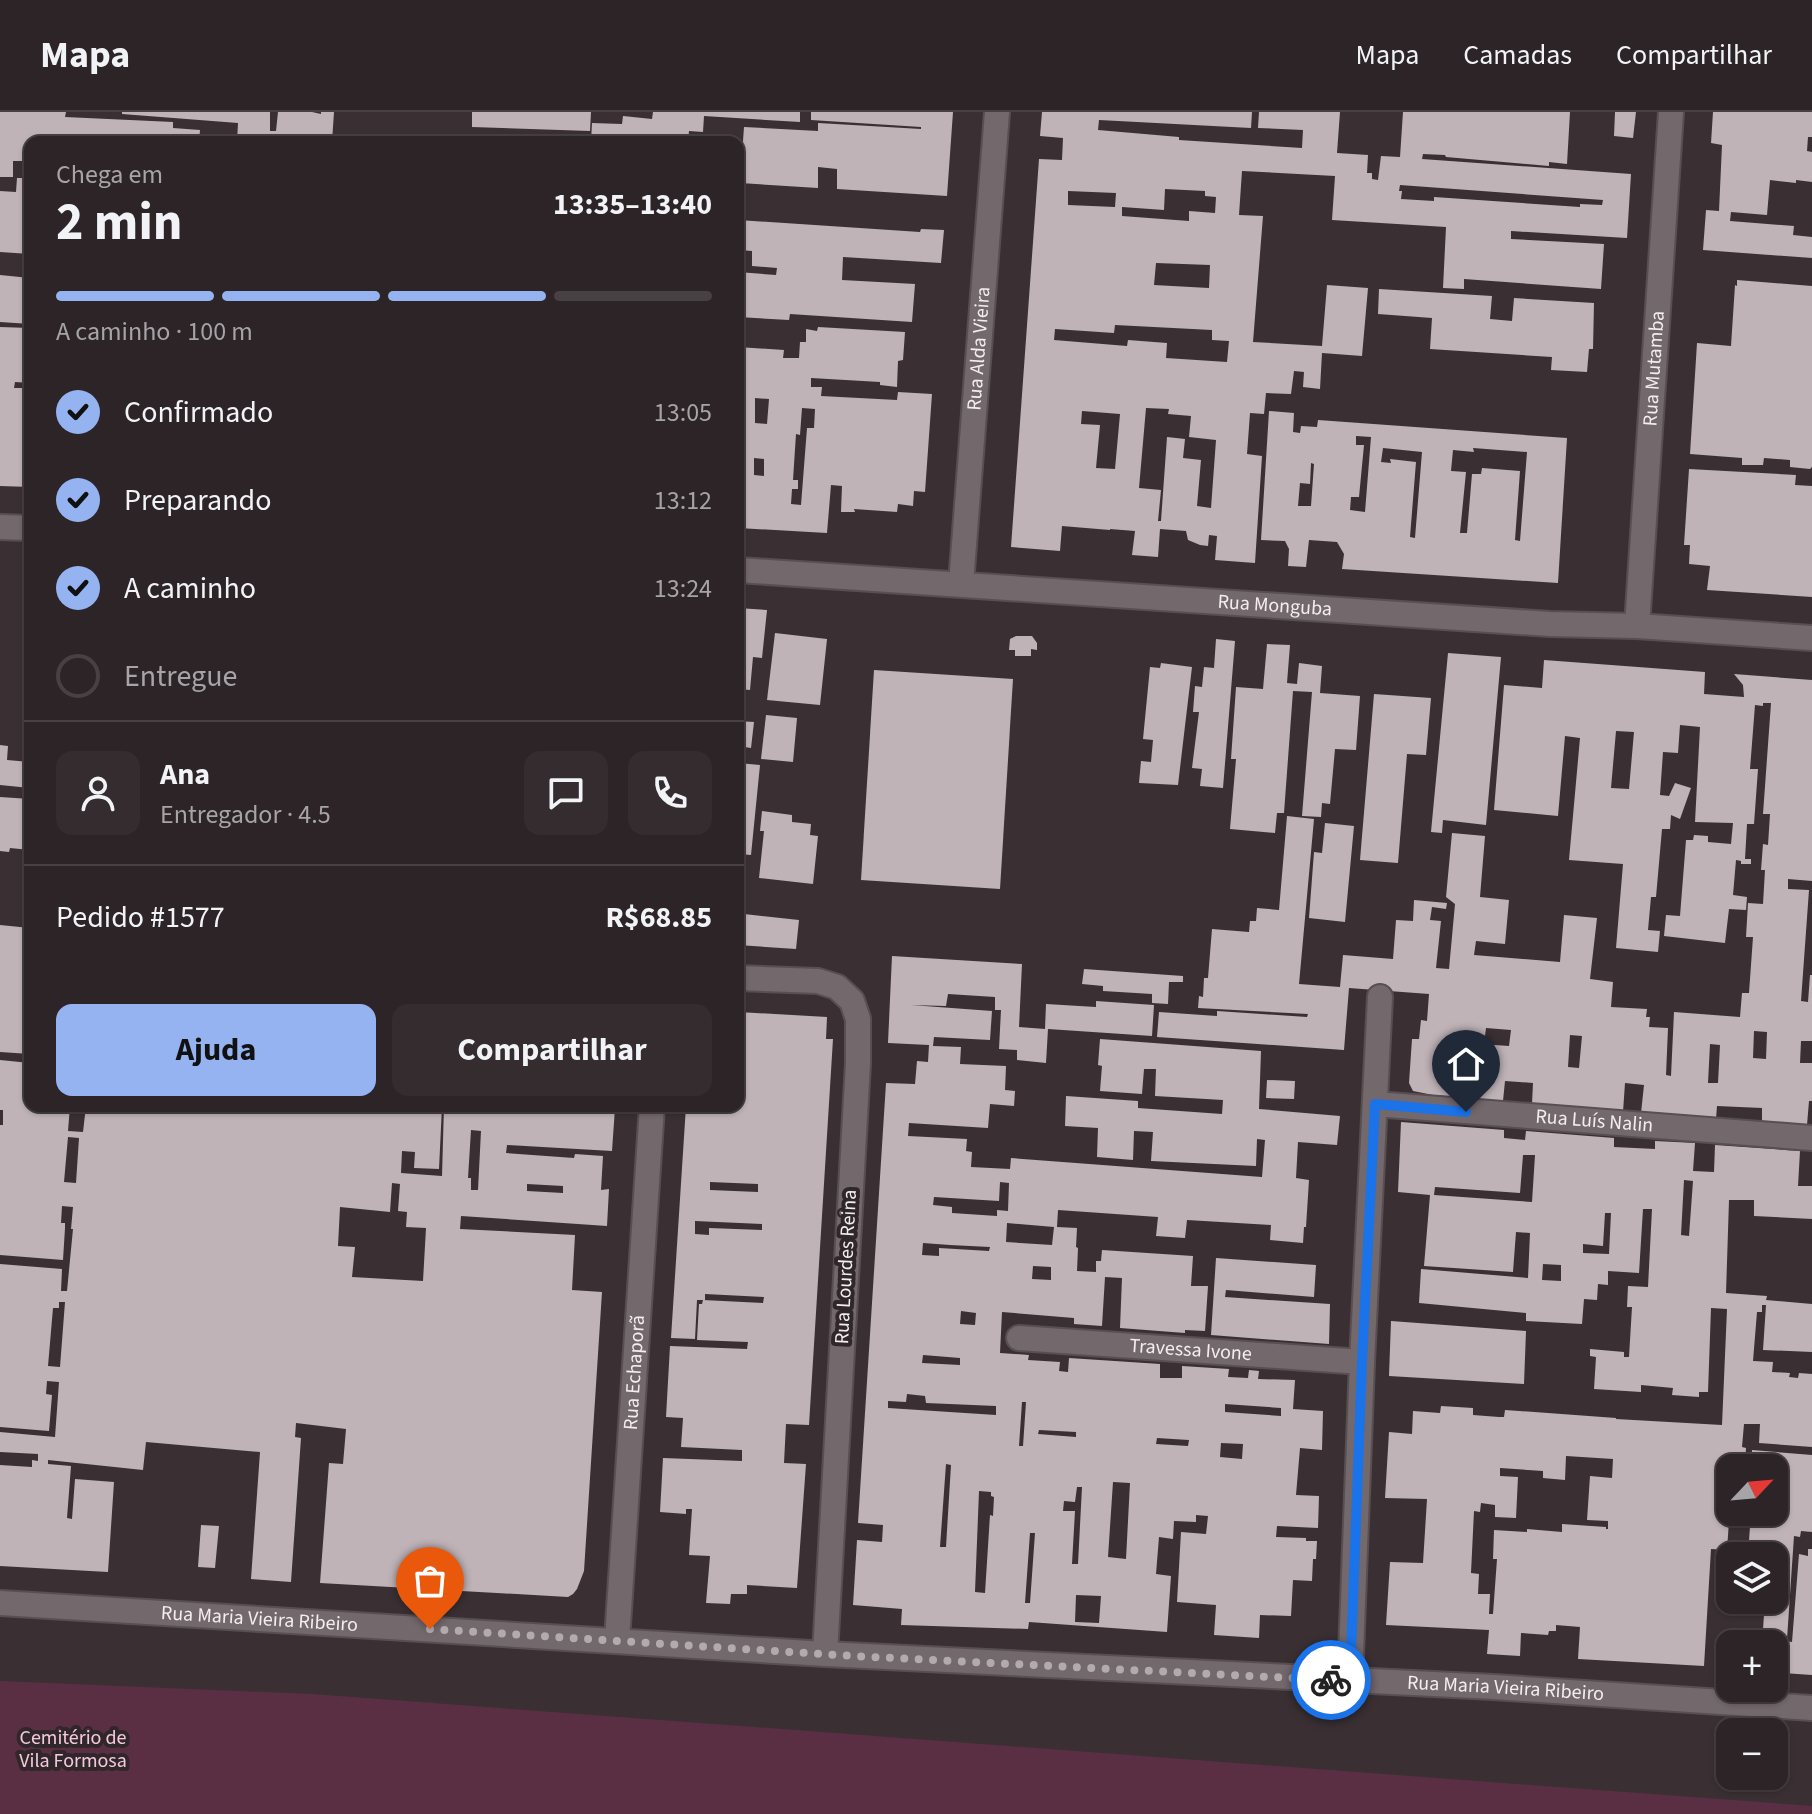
<!DOCTYPE html>
<html lang="pt">
<meta charset="utf-8">
<style>
body{margin:0;font-family:"Source Sans 3",sans-serif;background:#342c2f;color:#f1f3f6;height:100vh;display:flex;flex-direction:column;font-size:30px;white-space:nowrap}
*{box-sizing:border-box;margin:0}
p{font-size:26px;color:#a6a4a7}
.icon{flex:none;width:44px;height:44px;fill:none;stroke:currentColor;stroke-width:2;stroke-linecap:round;stroke-linejoin:round}
.map{position:relative;flex:1;overflow:hidden}
.side{position:absolute;left:24px;top:24px;width:720px;height:976px;display:flex;flex-direction:column;background:#2c2427;border-radius:16px;box-shadow:0 2px 6px #0004,0 0 0 2px #484144}
.side>*{flex:none}
.needle{width:52px;rotate:64deg}
.tools{position:absolute;left:1716px;top:1342px;display:grid;gap:16px}
.tools a{display:grid;place-items:center;width:72px;height:72px;border-radius:16px;background:#2c2427;box-shadow:0 2px 6px #0004,0 0 0 2px #484144;font-size:40px}
.pin{position:absolute;display:grid;place-items:center;width:68px;height:68px;color:#fff;margin:-82px -34px;border-radius:50% 50% 50% 0;rotate:-45deg;box-shadow:0 0 8px #0007}
.pin .icon{rotate:45deg}
.courier{position:absolute;display:grid;place-items:center;width:80px;height:80px;margin:-40px;border:6px solid #1a73e8;border-radius:50%;background:#fff;color:#222;box-shadow:0 2px 10px #0007}
.summary em{font-style:normal;font-weight:700}
.summary div{display:flex;flex-direction:column-reverse}
.summary{display:flex;align-items:center;justify-content:space-between;height:136px;padding:0 32px}
h1{font-size:52px;font-weight:700;line-height:60px}
.bar{display:grid;grid-template-columns:repeat(4,1fr);gap:12px 8px;align-content:center;height:96px;padding:0 32px}
.bar i{height:10px;border-radius:6px;background:#484144}
.bar .on{background:#95b2f1}
.bar p{grid-column:span 4}
.line{display:flex;align-items:center;gap:20px;padding:0 32px;border-top:2px solid #484144}
.line div{flex:1}
.round{display:grid;place-items:center;flex:none;width:84px;height:84px;border-radius:16px;background:#342c2f}
ol{padding:0 32px;list-style:none}
li{display:flex;align-items:center;gap:24px;height:88px}
li p{margin-inline-start:auto}
li .icon{padding:8px;border-radius:50%;background:#95b2f1;color:#111;stroke-width:4}
li:last-child{color:#a6a4a7}
li i{width:44px;height:44px;border:4px solid #484144;border-radius:50%}
.button{display:flex;gap:16px;margin-top:auto;padding:16px 32px}
.button a{flex:1;height:92px;border-radius:16px;background:#95b2f1;color:#111;font-size:32px;font-weight:700;line-height:92px;text-align:center}
.button a+a{background:#342c2f;color:#f1f3f6}
header{display:flex;align-items:center;gap:48px;box-sizing:border-box;height:112px;padding:0 40px;background:#2c2427;border-bottom:2px solid #484144}
header strong{font-size:38px}
nav{display:flex;gap:44px;margin-inline-start:auto;font-size:28px}
.map>svg:first-child{display:block}
</style>
<header>
<strong>Mapa</strong>
<nav><a>Mapa</a><a>Camadas</a><a>Compartilhar</a></nav>
</header>
<div class="map">
<svg width="1812" height="1702" viewBox="0 0 1812 1702">
<rect width="100%" height="100%" fill="#3a3034"/>
<polygon fill="#5a2f43" points="0,1569 312,1582 1812,1694 1812,1702 0,1702"/>
<g fill="#bfb3b7" fill-rule="evenodd">
<polygon points="0,0 66,0 65,5 173,10 173,16 200,18 199,30 30,30 30,49 13,49 13,65 0,65"/>
<polygon points="122,0 270,0 270,19 276,19 278,0 312,0 321,2 321,0 334,0 332,30 237,30 238,11 122,2"/>
<polygon points="472,0 591,0 590,19 472,15"/>
<polygon points="653,0 800,0 800,10 704,4 703,20 689,19 688,30 591,30 592,11 622,12 623,4 652,7"/>
<polygon points="811,0 953,0 947,84 837,77 837,57 818,55 818,76 740,71 744,15 818,19 818,11 921,17 921,15 811,8"/>
<path d="M1042,0H1252L1251,16L1099,8L1098,18L1179,25V28L1302,36L1303,18L1258,16L1259,0H1340L1337,41L1368,43L1367,61H1372V67L1378,68L1381,44L1400,45L1403,0H1570L1567,52L1549,50V54L1446,45L1445,43L1423,42L1422,47L1631,62L1627,126L1511,119V127L1604,132L1601,177L1464,167V177L1443,176L1446,115L1332,108L1335,64L1242,59L1239,103L1263,104L1253,230L1322,234L1327,173L1368,176L1362,244L1322,241L1320,277L1303,275L1304,260L1294,259L1291,282L1266,281L1264,302L1250,301L1247,342L1262,344L1255,451L1215,448L1217,424L1209,423L1208,434L1200,433L1188,428L1186,419L1160,417L1158,445L1132,443L1135,419L1110,417V418L1062,414L1060,439L1011,435L1039,47L1062,48L1063,26L1040,24ZM1400,73L1603,88L1602,93L1580,92V95L1434,85V89L1401,87L1402,79H1399ZM1165,77L1205,79V84L1216,85L1215,101L1189,99V109L1122,104V95L1164,98ZM1068,79L1116,81L1115,95L1068,93ZM1156,151L1210,153L1209,176L1154,173ZM1115,213L1212,218V228L1229,229L1227,250L1166,246L1167,231L1128,228L1127,234L1054,228L1055,217L1114,221ZM1146,296L1169,297L1168,302L1191,304L1189,325L1216,328L1211,396L1197,394L1201,348L1183,346L1185,327L1167,325L1161,409H1158L1161,378L1139,376ZM1082,299L1120,302L1115,357L1096,356L1100,313L1081,312Z"/>
<polygon points="1615,0 1636,0 1633,26 1614,24"/>
<polygon points="1713,0 1812,0 1812,25 1808,25 1807,39 1812,40 1812,70 1796,68 1796,71 1770,68 1767,103 1731,100 1730,109 1794,114 1793,123 1812,125 1812,146 1703,138 1706,98 1719,99 1722,33 1711,31"/>
<polygon points="17,66 30,66 30,142 0,140 0,79 16,80"/>
<polygon points="738,108 920,120 921,117 944,118 941,151 843,145 842,168 915,172 912,210 790,202 789,208 738,205 738,160 776,163 777,156 752,154 752,139 738,138"/>
<polygon points="0,163 30,166 30,212 0,210"/>
<polygon points="1737,168 1812,174 1812,355 1810,357 1790,355 1790,348 1764,346 1763,353 1742,353 1742,346 1690,342 1697,231 1731,234 1735,173 1737,174"/>
<polygon points="1379,177 1492,184 1490,207 1512,209 1514,186 1594,191 1593,237 1589,237 1587,260 1551,258 1552,245 1430,237 1432,206 1378,202"/>
<polygon points="0,215 30,216 30,271 15,270 14,276 23,276 22,292 30,292 30,375 0,374"/>
<path d="M818,215L905,220L903,248L898,249L897,275L880,273V270L811,266V275H822L821,284L897,288L898,280L932,282L925,380L914,379L913,394L898,392L897,400L854,397L855,400H841L842,374L831,373L827,421L738,416V235L784,238L783,246H799L800,230H806V217L817,219ZM755,286L769,287L767,312L755,311ZM802,296L815,297L814,316H807L801,393L791,392L792,377H798V368H793L796,322L800,323ZM754,346L764,347V364L754,363Z"/>
<path d="M1269,299L1294,301L1293,320L1300,321L1301,314L1317,315L1318,308L1567,326L1558,471L1342,457L1344,442L1337,430L1309,428L1306,455L1288,454L1289,437L1285,429L1261,428ZM1356,324L1371,325L1365,400L1350,398L1351,385H1359L1364,333H1356ZM1383,336L1422,340L1415,426L1410,425L1416,350L1390,347L1391,351L1381,350ZM1473,336L1527,340L1520,429L1515,428L1520,359L1482,356L1481,362H1472L1467,421H1460L1466,360L1451,359L1453,338L1474,340ZM1311,351L1314,352L1311,394H1298L1300,371L1310,372Z"/>
<polygon points="1689,357 1796,363 1795,373 1812,374 1812,485 1707,478 1710,454 1689,452 1690,433 1684,433"/>
<polygon points="738,496 767,498 762,546 753,545 750,578 738,577"/>
<polygon points="775,521 827,527 820,593 767,588"/>
<polygon points="1016,524 1032,524 1037,531 1037,538 1031,537 1031,544 1015,544 1015,538 1009,538 1010,527"/>
<polygon points="1216,527 1235,529 1223,676 1200,674 1202,657 1192,656 1199,600 1193,600 1195,574 1202,575 1204,555 1214,556"/>
<polygon points="1267,532 1290,533 1287,571 1297,572 1299,551 1322,554 1320,581 1360,584 1356,638 1335,637 1330,692 1322,691 1321,705 1302,704 1312,580 1293,579 1284,701 1277,701 1275,721 1230,717 1236,647 1231,647 1236,575 1263,577"/>
<polygon points="1448,541 1501,545 1486,713 1443,708 1442,721 1431,720"/>
<path d="M1544,548L1705,560L1704,582L1744,585L1743,573L1734,562L1812,568V769L1788,767V777L1809,778L1801,889L1808,890L1810,863H1812V929H1801L1800,951H1812V989H1809L1807,1013L1762,1010V996L1717,994L1716,1007L1641,1001L1644,973L1625,971L1623,1000L1532,992L1533,971L1505,969L1503,989L1433,983L1413,979L1409,971L1412,927H1419L1421,908L1427,909L1429,882L1349,876L1344,938L1157,925L1159,900L1217,904V899L1307,905L1308,902L1198,896L1199,884L1203,885L1204,866H1208L1212,817L1249,820L1250,809H1256L1257,796L1279,798L1287,704L1314,707L1299,872L1340,875L1343,843L1393,847L1396,808L1413,809L1414,788L1447,791L1446,797L1432,795L1430,808L1441,809L1436,856L1449,857L1455,792L1446,785L1452,721L1485,724L1480,785L1509,788L1505,832L1476,829L1474,843L1560,850L1564,803L1597,806L1590,867L1613,870L1611,895L1647,897L1646,905H1650L1649,915L1668,916L1666,963L1671,964L1674,900L1740,905L1742,881H1749L1753,825H1746L1748,791L1763,792L1765,758H1761L1763,732L1768,733L1770,702H1763L1771,591H1763V594L1755,593L1750,657H1758L1754,712H1747L1745,747H1751V752H1741V749L1736,748L1733,783L1747,785L1746,798L1729,797L1725,831L1664,824L1666,803L1680,804L1686,728H1693L1694,723L1708,724V730L1731,732L1733,711L1695,710L1700,615L1680,613L1678,641L1663,640L1660,683L1669,684L1675,671L1691,676L1680,707L1671,703L1670,717H1662L1656,785H1651L1648,818L1660,819L1658,840L1616,836L1623,752L1569,748L1580,626L1565,624L1558,704L1494,698L1504,573L1542,576ZM1616,619L1634,620L1629,677L1611,676ZM1486,916L1511,918L1509,934L1453,930L1454,921L1485,924ZM1754,919L1767,920L1766,947L1753,946ZM1570,923L1582,924L1579,956L1568,955ZM1710,932L1720,933L1718,971H1708Z"/>
<polygon points="1161,551 1192,555 1178,673 1139,671 1141,649 1151,650 1153,628 1143,627 1150,555 1160,556"/>
<polygon points="874,558 1013,567 1000,777 861,768"/>
<polygon points="1374,582 1431,586 1426,643 1407,642 1398,751 1360,748"/>
<polygon points="766,603 797,606 793,650 761,647"/>
<polygon points="738,609 754,610 751,636 738,634"/>
<polygon points="0,633 8,634 7,648 30,650 30,676 0,673"/>
<polygon points="738,651 760,653 751,743 738,742"/>
<polygon points="0,685 30,687 30,738 10,736 9,740 0,739"/>
<polygon points="762,699 792,703 792,710 811,712 810,723 818,724 813,772 759,766 764,719 760,719"/>
<polygon points="1325,711 1354,714 1345,810 1309,806 1314,740 1322,741"/>
<polygon points="738,797 745,798 744,802 799,808 796,837 738,833"/>
<polygon points="0,813 30,816 30,942 0,940"/>
<path d="M892,844L1022,852L1019,915L1045,917L1046,892L1096,895V889L1154,893L1152,924L1048,917L1046,951L1017,948V938L999,937L1001,898H995V885L948,882L946,894L911,893L992,899L990,928L934,925L933,934L961,935L960,952L1006,954L1005,978L1015,979L1014,994L990,992L988,1016L909,1011L908,1024L967,1027L966,1039L972,1040L971,1055L1010,1057L1011,1046L1262,1065L1265,1028L1257,1027L1256,1054L1151,1049L1153,1020L1134,1019L1133,1048L1097,1045L1098,1016L1065,1014L1066,984L1138,989V996L1222,1002L1223,988L1155,984L1156,957H1144L1142,982L1100,979L1102,954L1098,953L1100,927L1261,939L1259,997L1340,1004L1337,1033L1298,1030L1296,1066L1309,1068L1306,1115H1304L1303,1131L1270,1128L1271,1113L1187,1108L1185,1126L1156,1124L1158,1105L1058,1098L1057,1115L1077,1116L1076,1135L1078,1136L1077,1159L1096,1160V1149H1101L1102,1138L1193,1144L1191,1174H1208L1205,1219L1185,1218V1221L1120,1216L1122,1166L1105,1165L1102,1214L1074,1212V1206L1002,1200L1000,1241L1029,1243L1028,1248L1060,1250L1059,1259L1068,1260L1069,1246L1160,1252V1266H1182V1254L1229,1257L1228,1265L1248,1266L1249,1258L1259,1259L1258,1267L1295,1268L1293,1297L1323,1299L1322,1338L1300,1336L1296,1383L1319,1384L1318,1416L1277,1414L1276,1425L1306,1426V1429H1317L1316,1447H1313L1312,1469L1293,1468L1291,1504L1260,1503L1259,1526L1214,1523L1216,1493L1177,1490L1181,1420L1206,1422L1208,1404L1196,1403V1410L1174,1409L1173,1427L1159,1425L1156,1462L1171,1464L1167,1520L1029,1510L1028,1517L901,1513L902,1497L853,1493L857,1428L882,1430L883,1413L858,1411L886,971L915,972L917,949L928,950L929,933L888,931ZM1000,1070L1009,1071L1008,1099L997,1098V1104L952,1101V1095L933,1093L934,1085L999,1089ZM1007,1111L1054,1115L1052,1133L1006,1130ZM923,1131L950,1133L990,1135L989,1139L939,1136V1144L922,1143ZM1033,1154L1051,1155V1168L1032,1167ZM961,1199L976,1201L975,1213L960,1212ZM923,1243L960,1246V1253L922,1251ZM907,1282L925,1284L926,1291L996,1294V1303L888,1296V1289L906,1290ZM1022,1290H1026L1023,1334H1019ZM1225,1292L1281,1296V1304L1225,1300ZM1039,1318L1076,1320V1325L1038,1322ZM1157,1326L1189,1328L1188,1334L1156,1332ZM1221,1331L1243,1332L1242,1347L1220,1345ZM946,1352L951,1353L946,1435H940ZM1113,1370L1130,1371L1126,1447L1108,1445ZM1077,1375H1082L1078,1452H1072L1075,1399H1063L1064,1389L1075,1390ZM979,1379L991,1380V1384L994,1385L993,1404L990,1403L985,1481L975,1480ZM1030,1421H1035L1030,1491H1025ZM1076,1483L1101,1484L1099,1511L1075,1510Z"/>
<polygon points="1084,857 1183,864 1183,870 1169,870 1168,892 1152,891 1152,882 1103,879 1103,874 1082,872"/>
<path d="M738,900L827,905L826,927H833L809,1313L786,1312L784,1351L806,1352L797,1476L747,1473V1482H731L730,1492L706,1491L710,1444L689,1443L692,1397H686V1402L660,1400L663,1346L742,1349V1338L681,1335L683,1306L666,1305L670,1234L747,1237L748,1230L697,1228L699,1192H702L703,1188L763,1191L764,1185L705,1182V1188H697L695,1227L671,1226L686,994H738ZM710,1070L758,1072V1080L710,1078ZM695,1109L762,1112V1118L709,1116V1123L695,1122Z"/>
<path d="M0,948L30,951V994H70L68,1019L83,1020L86,994H442L439,1057L414,1056L415,1040L402,1039L401,1061L442,1064L444,994H482L549,999L550,994L615,996L612,1039L507,1033L506,1041L574,1046L575,1042L603,1044L601,1078L609,1077L607,1114L461,1104L460,1117L575,1123L572,1178L602,1180L584,1459L577,1477L573,1482L568,1485L320,1471L329,1351L343,1352L346,1317L296,1311L295,1325L301,1326L291,1470L251,1467L260,1340L146,1330L143,1358L48,1348V1352L71,1354L67,1406L72,1407L75,1367L114,1370L108,1460L0,1454V1353L32,1355V1348L38,1349V1342L0,1340V1320L55,1325L59,1270L47,1269L46,1282L52,1283L49,1319L0,1315V1152L62,1157L61,1179H67L73,1117H71L73,1095L62,1094L61,1111H65V1116L63,1148L0,1143V1013H3V998H0ZM471,1018L481,1019L478,1078H471V1066H468ZM68,1025L79,1026L76,1071L64,1070ZM392,1071L400,1072L398,1099L407,1100L406,1115L426,1116L423,1169L352,1165L355,1135L338,1134L340,1095L390,1100ZM527,1072L563,1074V1081L527,1079ZM59,1190H65L60,1255L48,1254L53,1196H59Z"/>
<polygon points="1267,968 1295,969 1294,987 1266,986"/>
<path d="M1401,1010L1504,1018V1026L1525,1028L1526,1019L1614,1026V1035L1655,1037V1029L1695,1031L1693,1059L1714,1060L1715,1033L1800,1039L1798,1074H1812V1107L1754,1104V1088H1729L1726,1181L1767,1184L1766,1188L1812,1192V1240L1763,1238L1766,1193H1762V1200H1757L1753,1249L1773,1250L1772,1260L1790,1261L1789,1265L1798,1266L1799,1261L1812,1262V1335L1759,1331L1760,1312H1744L1742,1335L1746,1336L1745,1356H1730V1400H1774V1356H1751L1752,1338L1812,1343V1420L1801,1419L1800,1425L1794,1424L1787,1527L1783,1528L1781,1561L1774,1560V1532H1762L1765,1488H1774V1444H1748L1750,1414L1735,1413L1737,1409H1729L1727,1438L1711,1437L1704,1554L1578,1547L1580,1515L1556,1513V1519H1549L1548,1523L1521,1521L1520,1544L1487,1542L1489,1518L1386,1513L1390,1450L1423,1451L1427,1387L1385,1386L1389,1320L1412,1322L1413,1299L1440,1301L1441,1294L1473,1296V1303L1499,1305H1504L1505,1298L1616,1306V1307L1722,1313L1727,1197L1711,1196L1708,1280H1699V1285L1672,1283L1673,1276L1641,1273V1280L1594,1277L1596,1245L1590,1244V1237L1624,1240V1245H1629L1632,1195H1627L1628,1174L1648,1175L1652,1097H1643L1639,1161L1608,1159V1173L1598,1172L1597,1188L1584,1187L1582,1212L1526,1209V1201L1419,1191L1421,1157L1528,1166L1530,1121L1516,1120L1513,1160L1424,1154L1430,1083L1398,1080ZM1523,1043H1535L1532,1090L1434,1083L1435,1075L1520,1081ZM1684,1068L1693,1069L1689,1124L1681,1123ZM1605,1101H1611L1609,1142L1583,1141V1132L1603,1134ZM1543,1152L1561,1153V1169L1542,1168ZM1566,1344L1613,1347L1612,1366L1590,1364L1587,1408L1608,1409V1417H1606V1415L1562,1412V1420L1527,1417V1420L1494,1418L1493,1447H1497L1493,1502H1489L1490,1482H1478L1479,1462L1471,1461L1474,1399L1480,1400L1481,1391L1495,1393V1405L1516,1406L1518,1365L1500,1364V1356L1543,1359V1366L1565,1368Z"/>
<polygon points="1216,1146 1316,1153 1314,1185 1226,1178 1225,1185 1330,1192 1329,1232 1211,1223"/>
<polygon points="1391,1209 1526,1219 1524,1272 1389,1264"/>
<polygon points="201,1413 219,1414 215,1456 198,1455"/>
<polygon points="1808,1437 1812,1437 1812,1563 1783,1561 1786,1529 1792,1530 1799,1442 1808,1444"/>
</g>
<g fill="none" stroke-linecap="round" stroke-linejoin="round">
<g stroke="#584f53" stroke-width="28">
<g id="minor">
<polyline points="0,415 30,416"/>
<path id="s1" d="M738,458L1550,512L1637,514L1812,526"/>
<path id="s2" d="M961,472L997,0"/>
<path id="s3" d="M1637,514L1671,0"/>
<polyline points="738,866 818,869 837,875 852,889 858,907 858,951 825,1542"/>
<path id="s4" d="M1375,992L1812,1026"/>
<path id="s5" d="M1019,1226L1362,1250"/>
<path id="s6" d="M617,1528L652,994"/>
<polyline points="1350,1569 1362,1250 1380,885"/>
</g>
</g>
<g stroke="#584f53" stroke-width="28">
<g id="tertiary">
<path id="s7" d="M0,1491L825,1542L1494,1575L1812,1596"/>
</g>
</g>
<use href="#minor" stroke="#73686c" stroke-width="24"/>
<use href="#tertiary" stroke="#73686c" stroke-width="24"/>
</g>
<g fill="none" stroke-linecap="round" stroke-linejoin="round">
<polyline stroke="#b2abae" stroke-width="8" stroke-dasharray="0 14.4" points="430,1517 853,1544 1331,1568"/>
<polyline stroke="#1a73e8" stroke-width="10" points="1331,1568 1350,1569 1362,1250 1375,992 1466,1000"/>
</g>
<g text-anchor="middle" dominant-baseline="central" stroke-width="8" stroke-linejoin="round" paint-order="stroke">
<g font-size="20" fill="#f3edef" stroke="#30272a">
<text stroke="none"><textPath href="#s2" startOffset="236">Rua Alda Vieira</textPath></text>
<text stroke="none"><textPath href="#s3" startOffset="258">Rua Mutamba</textPath></text>
<text stroke="none"><textPath href="#s1" startOffset="538">Rua Monguba</textPath></text>
<text stroke="none"><textPath href="#s4" startOffset="220">Rua Luís Nalin</textPath></text>
<text transform="translate(846 1155) rotate(-87)">Rua Lourdes Reina</text>
<text stroke="none"><textPath href="#s5" startOffset="172">Travessa Ivone</textPath></text>
<text stroke="none"><textPath href="#s6" startOffset="268">Rua Echaporã</textPath></text>
<text stroke="none"><textPath href="#s7" startOffset="260">Rua Maria Vieira Ribeiro</textPath></text>
<text stroke="none"><textPath href="#s7" startOffset="1508">Rua Maria Vieira Ribeiro</textPath></text>
</g>
<g font-size="20" fill="#f5c9db" stroke="#30272a">
<text x="73" y="1626">Cemitério de<tspan x="73" dy="23">Vila Formosa</tspan></text>
</g>
</g>
</svg>
<div class="tools">
<a><svg class="needle" viewBox="-14 -14 28 28"><path d="M0-13l5 13h-10z" fill="#e53935"/><path d="M0 13l5-13h-10z" fill="#a6a4a7"/></svg></a>
<a><svg class="icon" aria-label="layers" viewBox="0 0 24 24"><path d="M12 4l9 5-9 5-9-5zM3 14l9 5 9-5"/></svg></a>
<a>+</a>
<a>−</a>
</div>
<div class="pin" style="left:430px;top:1517px;background:#ea580c"><svg class="icon" aria-label="bag" viewBox="0 0 24 24"><path d="M5 8h14l-1 12H6zM9 8a3 3 0 0 1 6 0"/></svg></div>
<div class="pin" style="left:1466px;top:1000px;background:#1f2937"><svg class="icon" aria-label="home" viewBox="0 0 24 24"><path d="M3 11l9-7 9 7M6 9v11h12V9"/></svg></div>
<div class="courier" style="left:1331px;top:1568px"><svg class="icon" aria-label="bike" viewBox="0 0 24 24"><circle cx="6" cy="16" r="4"/><circle cx="18" cy="16" r="4"/><path d="M6 16l4-8h5l3 8M10 8l3 8H6M13 5h3"/></svg></div>
<section class="side">
<div class="summary"><div><h1>2 min</h1><p>Chega em</p></div><em>13:35–13:40</em></div>
<div class="bar"><i class="on"></i><i class="on"></i><i class="on"></i><i></i><p>A caminho · 100 m</p></div>
<ol>
<li><svg class="icon" aria-label="check" viewBox="0 0 24 24"><path d="M5 12l5 5 9-10"/></svg>Confirmado<p>13:05</p></li>
<li><svg class="icon" aria-label="check" viewBox="0 0 24 24"><path d="M5 12l5 5 9-10"/></svg>Preparando<p>13:12</p></li>
<li><svg class="icon" aria-label="check" viewBox="0 0 24 24"><path d="M5 12l5 5 9-10"/></svg>A caminho<p>13:24</p></li>
<li><i></i>Entregue</li>
</ol>
<div class="line" style="height:144px"><a class="round"><svg class="icon" aria-label="person" viewBox="0 0 24 24"><circle cx="12" cy="8" r="4"/><path d="M4 21q1-7 8-7t8 7"/></svg></a><div><b>Ana</b><p>Entregador · 4.5</p></div><a class="round"><svg class="icon" aria-label="chat" viewBox="0 0 24 24"><path d="M4 5h16v11H9l-5 4z"/></svg></a><a class="round"><svg class="icon" aria-label="phone" viewBox="0 0 24 24"><path d="M5 4h4l2 5-3 2q2 4 5 5l2-3 5 2v4C11 20 4 13 5 4z"/></svg></a></div>
<div class="line" style="height:104px"><div>Pedido #1577</div><b>R$68.85</b></div>
<div class="button"><a>Ajuda</a><a>Compartilhar</a></div>
</section>
</div>
